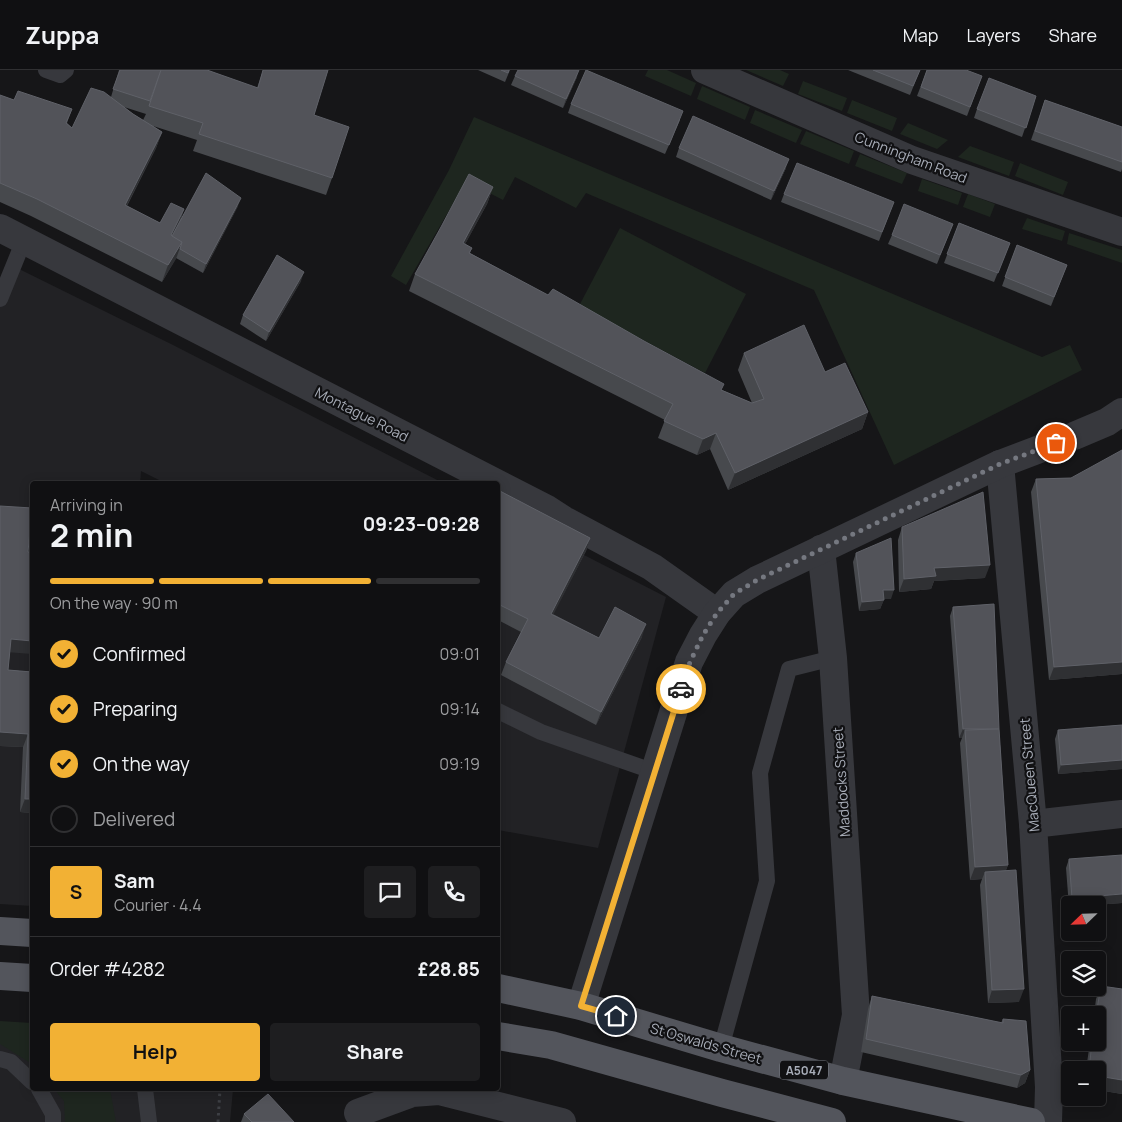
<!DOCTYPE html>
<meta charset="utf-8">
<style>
body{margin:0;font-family:Manrope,sans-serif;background:#1e1e20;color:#f1f3f6;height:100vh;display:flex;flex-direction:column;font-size:19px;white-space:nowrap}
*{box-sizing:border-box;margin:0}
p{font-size:16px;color:#9c9d9f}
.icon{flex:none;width:28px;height:28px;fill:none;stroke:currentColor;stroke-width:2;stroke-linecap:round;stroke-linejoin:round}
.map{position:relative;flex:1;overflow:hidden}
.details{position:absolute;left:30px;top:411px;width:470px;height:610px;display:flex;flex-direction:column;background:#101012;border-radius:5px;box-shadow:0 2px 12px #0003,0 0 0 1px #303032}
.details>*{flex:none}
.needle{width:32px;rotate:247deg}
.tools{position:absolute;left:1061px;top:826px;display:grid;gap:10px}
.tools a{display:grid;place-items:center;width:45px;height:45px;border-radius:5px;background:#101012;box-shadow:0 2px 12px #0003,0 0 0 1px #303032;font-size:25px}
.pin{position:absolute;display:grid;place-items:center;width:42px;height:42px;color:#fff;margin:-21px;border:2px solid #fff;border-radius:50%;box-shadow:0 1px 5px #0007}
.courier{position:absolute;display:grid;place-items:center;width:50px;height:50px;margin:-25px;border:4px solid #f2b134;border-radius:50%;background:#fff;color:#222;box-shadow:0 1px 6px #0007}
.summary em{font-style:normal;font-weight:700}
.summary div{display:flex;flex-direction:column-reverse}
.summary{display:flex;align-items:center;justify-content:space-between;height:85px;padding:0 20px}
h1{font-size:32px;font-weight:700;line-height:38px}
.bar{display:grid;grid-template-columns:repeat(4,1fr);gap:8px 5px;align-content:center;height:60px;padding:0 20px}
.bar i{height:6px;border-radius:4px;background:#303032}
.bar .active{background:#f2b134}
.bar p{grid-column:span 4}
.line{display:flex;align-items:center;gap:12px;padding:0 20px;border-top:1px solid #303032}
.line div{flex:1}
.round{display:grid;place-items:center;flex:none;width:52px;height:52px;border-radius:5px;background:#1e1e20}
ol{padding:0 20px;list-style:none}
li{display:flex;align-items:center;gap:15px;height:55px}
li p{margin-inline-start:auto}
li .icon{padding:5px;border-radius:50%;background:#f2b134;color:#111;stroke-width:4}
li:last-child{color:#9c9d9f}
li i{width:28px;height:28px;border:2px solid #303032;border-radius:50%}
.button{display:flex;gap:10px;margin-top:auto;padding:10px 20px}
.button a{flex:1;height:58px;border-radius:5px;background:#f2b134;color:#111;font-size:20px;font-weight:700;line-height:58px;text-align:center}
.button a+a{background:#1e1e20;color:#f1f3f6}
header{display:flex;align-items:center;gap:30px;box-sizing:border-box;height:70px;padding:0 25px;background:#101012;border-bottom:1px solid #303032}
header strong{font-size:24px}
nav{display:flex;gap:28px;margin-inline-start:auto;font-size:18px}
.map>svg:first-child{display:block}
</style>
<header>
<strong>Zuppa</strong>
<nav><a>Map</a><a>Layers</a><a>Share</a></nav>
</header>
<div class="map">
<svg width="1122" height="1052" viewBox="0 0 1122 1052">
<rect width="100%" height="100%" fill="#161618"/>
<g fill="#222225">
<polygon points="15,197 173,275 445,414 167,414 141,401 140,414 32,414 32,836 0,834 0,230"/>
<polygon points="498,441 666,527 598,778 498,760"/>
<polygon points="0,960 32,963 32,1019 233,1019 230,1052 0,1052"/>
</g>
<g fill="#1e261f">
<polygon points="648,0 667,0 696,13 691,26 645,6"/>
<polygon points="746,0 780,0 789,4 783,16"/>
<polygon points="803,11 847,28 842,41 798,24"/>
<polygon points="702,16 750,37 745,50 697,29"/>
<polygon points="852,30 897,48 892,61 847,43"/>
<polygon points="755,40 802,60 796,73 750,53"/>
<polygon points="474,47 1042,287 1070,275 1082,300 894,395 814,220 586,123 576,138 515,107 503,130 466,111 406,215 391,206 449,100"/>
<polygon points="908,53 948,70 937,79 900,64"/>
<polygon points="806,61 854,81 849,94 800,74"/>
<polygon points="970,76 1014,92 1009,106 958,87"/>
<polygon points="860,84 907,103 902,114 855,96"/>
<polygon points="1020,93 1068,112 1063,125 1015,106"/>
<polygon points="922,109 962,123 958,135 918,121"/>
<polygon points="968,124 995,134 990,147 963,137"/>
<polygon points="1027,148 1065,161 1062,171 1022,159"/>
<polygon points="620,158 746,224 705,303 579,236"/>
<polygon points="1069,163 1122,180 1122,193 1067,174"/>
<polygon points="0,951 32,953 32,994 0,974"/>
<polygon points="54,1019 110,1019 116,1052 65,1052 64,1031"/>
</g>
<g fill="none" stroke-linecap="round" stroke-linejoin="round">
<polyline stroke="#3d3f44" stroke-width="3" stroke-dasharray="2.5 4" stroke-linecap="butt" points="218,1052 220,1019"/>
<g stroke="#37383d" stroke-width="16">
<polyline points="46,0 60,5 66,0"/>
<polyline points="0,229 24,170"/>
<polyline points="498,641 541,662 655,702"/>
<polyline points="721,978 767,811 760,703 789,599 833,588"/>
<polyline points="0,989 11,992 32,1012"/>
<polyline points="39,1019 53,1044 53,1052"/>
<polyline points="145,1019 149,1052"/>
</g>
<g stroke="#37383d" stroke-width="28">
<polyline points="705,0 912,90 1122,162"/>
<polyline points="0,158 547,439 564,450 652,497 717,543"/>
<polyline points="1000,394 1033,754 1049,1017 1048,1052"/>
<polyline points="821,479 833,588 856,945 843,1011"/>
<polyline points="1033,754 1122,744"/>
<polyline points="581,936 689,592 703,565 717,543 734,524 757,510 1000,394 1074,366 1107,352 1122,342"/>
<polyline points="358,1043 412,1023 439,1021 562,1052"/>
</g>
<g stroke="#53555c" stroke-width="28">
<polyline points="0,861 32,863"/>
<polyline points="0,906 32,908"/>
<polyline points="498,918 581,936 721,978 843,1011 1031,1052"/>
<polyline points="498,966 551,975 722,1023 832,1052"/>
</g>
</g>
<g fill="#47494d" fill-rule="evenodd">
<path d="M119,0H207L257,18L263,0H328L314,45L332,108L326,125L193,81L197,70L153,56L162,62L156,78L127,136L160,153L184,139L181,149L238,136L203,203L176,188L162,212L31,146L0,132V25L14,30L72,39L67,53L72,58L111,27ZM124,37L146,44L143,50L133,44Z"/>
<polygon points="478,0 510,0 505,12"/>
<polygon points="848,0 920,0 910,25"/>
<polygon points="927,0 982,6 967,46 917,26"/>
<polygon points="515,6 577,7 563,38 511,15"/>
<polygon points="1036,26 1022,67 974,48 977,39"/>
<polygon points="1045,30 1122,57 1122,99 1121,102 1031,70"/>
<polygon points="571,34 680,50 665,84 568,43"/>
<polygon points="679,78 786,98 771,130 676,87"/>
<polygon points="493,117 487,134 465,174 472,178 470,183 722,320 752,333 738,300 744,283 825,302 868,342 862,359 728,420 710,379 697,385 658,368 665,350 409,221 415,204"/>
<polygon points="784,124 894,132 879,171 781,132"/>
<polygon points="959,153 1010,173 994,212 944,193"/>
<polygon points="953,154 937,194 888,174 892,165"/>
<polygon points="1017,175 1067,195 1051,236 1002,216"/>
<polygon points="301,211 266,271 240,254 243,245"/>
<polygon points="1071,408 1122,604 1049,610 1031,422 1036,409"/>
<polygon points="498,420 590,468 586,481 553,544 599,568 642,567 596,655 501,605 506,592 521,562 498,550"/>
<polygon points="0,436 10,582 8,600 32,602 32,743 20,742 23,677 0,676"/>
<polygon points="902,457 985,508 934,511 931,519 899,522 898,470"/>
<polygon points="856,483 891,529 884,529 880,539 859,541 853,492"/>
<polygon points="953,537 999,659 1008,795 1006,800 1019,932 988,933 980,815 982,809 970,810 960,673 962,668 959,668 950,546"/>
<polygon points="1122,655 1122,699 1058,704 1055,669 1058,660"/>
<polygon points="1069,789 1122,833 1095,835 1070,835 1070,837 1069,837 1066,798"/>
<polygon points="1101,916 1122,919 1122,1024 1098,1020 1098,1000 1086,1000 1090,972 1098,972 1098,945 1094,945 1096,929"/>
<polygon points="872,926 1001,953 1003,949 1030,1000 1025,1013 1017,1018 861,982 868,939"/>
<polygon points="244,1044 294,1052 241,1052"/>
</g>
<g fill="#2f3033">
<polygon points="579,0 577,7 563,38 566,29"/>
<polygon points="162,62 156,78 119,151 125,135"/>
<polygon points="789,89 786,98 771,130 774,121"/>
<polygon points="493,117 487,134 457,189 463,173"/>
<polygon points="241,128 238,136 203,203 206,194"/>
<polygon points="184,139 178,156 169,173 171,165"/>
<polygon points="182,172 176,189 162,212 168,195"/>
<polygon points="304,202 301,211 266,271 269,262"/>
<polygon points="868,342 862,359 728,420 735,403"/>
<polygon points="716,363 710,379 697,385 703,369"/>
<polygon points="590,468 586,481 547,557 551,544"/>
<polygon points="990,495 985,508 934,511 931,519 899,522 904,509 934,498"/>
<polygon points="883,520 894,520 891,529 880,529"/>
<polygon points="884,530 880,539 859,541 862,532"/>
<polygon points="646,554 642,567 596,655 601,642"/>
<polygon points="11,569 32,571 32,584 6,582"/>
<polygon points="1122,592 1122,604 1049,610 1054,597"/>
<polygon points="963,659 999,659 965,660 962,668 959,668"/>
<polygon points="0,662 28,664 23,677 0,676"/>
<polygon points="1122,690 1122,699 1058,704 1061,695"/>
<polygon points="25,729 32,729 32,743 20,742"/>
<polygon points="1008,795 1003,808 985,802 982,809 970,810 975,797"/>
<polygon points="1122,824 1122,833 1095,835 1070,835 1070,837 1069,837 1072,828"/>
<polygon points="1024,919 1019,932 988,933 992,920"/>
<polygon points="1030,1000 1025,1013 1017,1018 1021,1005"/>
<polygon points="1098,1006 1122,1010 1122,1024 1098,1020"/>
</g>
<g fill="#525359" stroke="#5f6168">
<polygon points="120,0 161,0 150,31 113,19"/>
<polygon points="161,0 207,0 258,18 263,0 328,0 314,45 349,57 332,108 199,64 203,53 149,36"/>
<polygon points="501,0 509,0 508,3"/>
<polygon points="518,0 579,0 566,29 515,6"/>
<polygon points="586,0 683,41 669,75 571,34"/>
<polygon points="873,0 920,0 913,16"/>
<polygon points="927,0 966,0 982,6 970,37 921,17"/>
<polygon points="989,8 1036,26 1026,58 977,39"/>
<polygon points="91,18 104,22 133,44 162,62 125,135 160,153 171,133 184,139 171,165 182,172 168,195 37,129 0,113 0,25 14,30 18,21 72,39 66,53 72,58"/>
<polygon points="1045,30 1122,57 1122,92 1035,61"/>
<polygon points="693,46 789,89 774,121 679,78"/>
<polygon points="797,93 894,132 882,162 784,124"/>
<polygon points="206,103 241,128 206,194 180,179 182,172 172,166"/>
<polygon points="469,104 493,117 463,173 472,178 469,183 548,225 553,219 644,271 724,314 721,320 752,333 764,329 744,283 804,255 825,302 845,293 868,342 735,403 716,363 703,369 664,351 673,334 415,204 441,157"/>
<polygon points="904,134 953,154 940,185 892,165"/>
<polygon points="959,153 1010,173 998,203 947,184"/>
<polygon points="1017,175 1067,195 1054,227 1005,207"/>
<polygon points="277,185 304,202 269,262 243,245"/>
<polygon points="1122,380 1122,592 1054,597 1036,409 1071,408"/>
<polygon points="498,420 590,468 551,544 599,568 615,537 646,554 601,642 506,592 528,549 498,534"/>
<polygon points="983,422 990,495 934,498 936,506 904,509 902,457"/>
<polygon points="0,436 32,438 28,482 32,482 32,571 11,569 8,600 32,602 32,729 25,729 28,664 0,662"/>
<polygon points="891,468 894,520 883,520 884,530 862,532 856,483"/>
<polygon points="994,534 999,659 963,659 953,537"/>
<polygon points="1122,655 1122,690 1061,695 1058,660"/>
<polygon points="999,659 1008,795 975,797 965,660"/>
<polygon points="1122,785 1122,824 1072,828 1069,789"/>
<polygon points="1016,800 1024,919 992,920 985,802"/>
<polygon points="1101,916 1122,919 1122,1010 1098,1006 1098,1000 1089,1000 1092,972 1098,972 1098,945 1096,945"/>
<polygon points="872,926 1003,953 1003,949 1026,951 1030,1000 1021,1005 866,969"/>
<polygon points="268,1024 294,1052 252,1052 244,1044"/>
</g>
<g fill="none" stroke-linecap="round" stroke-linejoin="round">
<polyline stroke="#757880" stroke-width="5" stroke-dasharray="0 9" points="681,619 690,592 703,565 717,543 734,524 757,510 1000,394 1056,373"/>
<polyline stroke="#f2b134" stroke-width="6" points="616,946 581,936 681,619"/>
</g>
<g text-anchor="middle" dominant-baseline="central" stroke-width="4.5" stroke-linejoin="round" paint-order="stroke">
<rect fill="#111113" stroke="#7b7e86" stroke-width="1" x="780" y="990.5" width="48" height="19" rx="4"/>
<g font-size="12" font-weight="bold" fill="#a8adb8">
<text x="804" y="1000">A5047</text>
</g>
<g font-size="14" fill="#a8adb8" stroke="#111113">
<text transform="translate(911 87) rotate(21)">Cunningham Road</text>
<text transform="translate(362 344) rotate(27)">Montague Road</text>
<text transform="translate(1029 705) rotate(-95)">MacQueen Street</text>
<text transform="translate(841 712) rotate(-94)">Maddocks Street</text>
<text transform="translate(706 973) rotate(16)">St Oswalds Street</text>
</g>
</g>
</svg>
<div class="tools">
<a><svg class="needle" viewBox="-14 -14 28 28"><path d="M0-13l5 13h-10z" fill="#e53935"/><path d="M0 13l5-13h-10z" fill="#9c9d9f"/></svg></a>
<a><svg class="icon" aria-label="layers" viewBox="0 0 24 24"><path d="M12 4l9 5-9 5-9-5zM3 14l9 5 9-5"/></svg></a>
<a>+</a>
<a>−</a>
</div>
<div class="pin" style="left:1056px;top:373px;background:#ea580c"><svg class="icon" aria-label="bag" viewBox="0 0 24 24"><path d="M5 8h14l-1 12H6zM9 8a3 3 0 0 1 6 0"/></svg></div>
<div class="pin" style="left:616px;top:946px;background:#1f2937"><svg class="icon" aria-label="home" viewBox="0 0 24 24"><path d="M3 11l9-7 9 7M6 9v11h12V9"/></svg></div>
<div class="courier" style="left:681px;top:619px"><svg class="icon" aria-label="car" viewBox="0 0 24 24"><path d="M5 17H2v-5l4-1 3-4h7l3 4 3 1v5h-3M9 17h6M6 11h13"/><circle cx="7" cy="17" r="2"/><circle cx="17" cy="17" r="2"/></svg></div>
<section class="details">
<div class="summary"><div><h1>2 min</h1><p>Arriving in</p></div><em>09:23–09:28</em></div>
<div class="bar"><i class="active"></i><i class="active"></i><i class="active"></i><i></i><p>On the way · 90 m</p></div>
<ol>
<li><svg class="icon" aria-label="check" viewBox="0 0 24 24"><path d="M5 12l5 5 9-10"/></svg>Confirmed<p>09:01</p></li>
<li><svg class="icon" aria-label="check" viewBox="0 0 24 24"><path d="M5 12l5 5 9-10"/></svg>Preparing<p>09:14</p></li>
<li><svg class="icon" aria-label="check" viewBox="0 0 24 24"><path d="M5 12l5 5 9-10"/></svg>On the way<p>09:19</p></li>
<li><i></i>Delivered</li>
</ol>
<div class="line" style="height:90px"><b class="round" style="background:#f2b134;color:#111">S</b><div><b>Sam</b><p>Courier · 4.4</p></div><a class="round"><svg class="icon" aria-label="chat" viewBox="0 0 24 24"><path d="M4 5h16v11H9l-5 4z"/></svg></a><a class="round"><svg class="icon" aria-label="phone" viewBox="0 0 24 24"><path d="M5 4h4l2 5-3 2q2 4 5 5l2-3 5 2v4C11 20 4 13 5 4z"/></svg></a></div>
<div class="line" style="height:65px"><div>Order #4282</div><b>£28.85</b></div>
<div class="button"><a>Help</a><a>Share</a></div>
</section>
</div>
